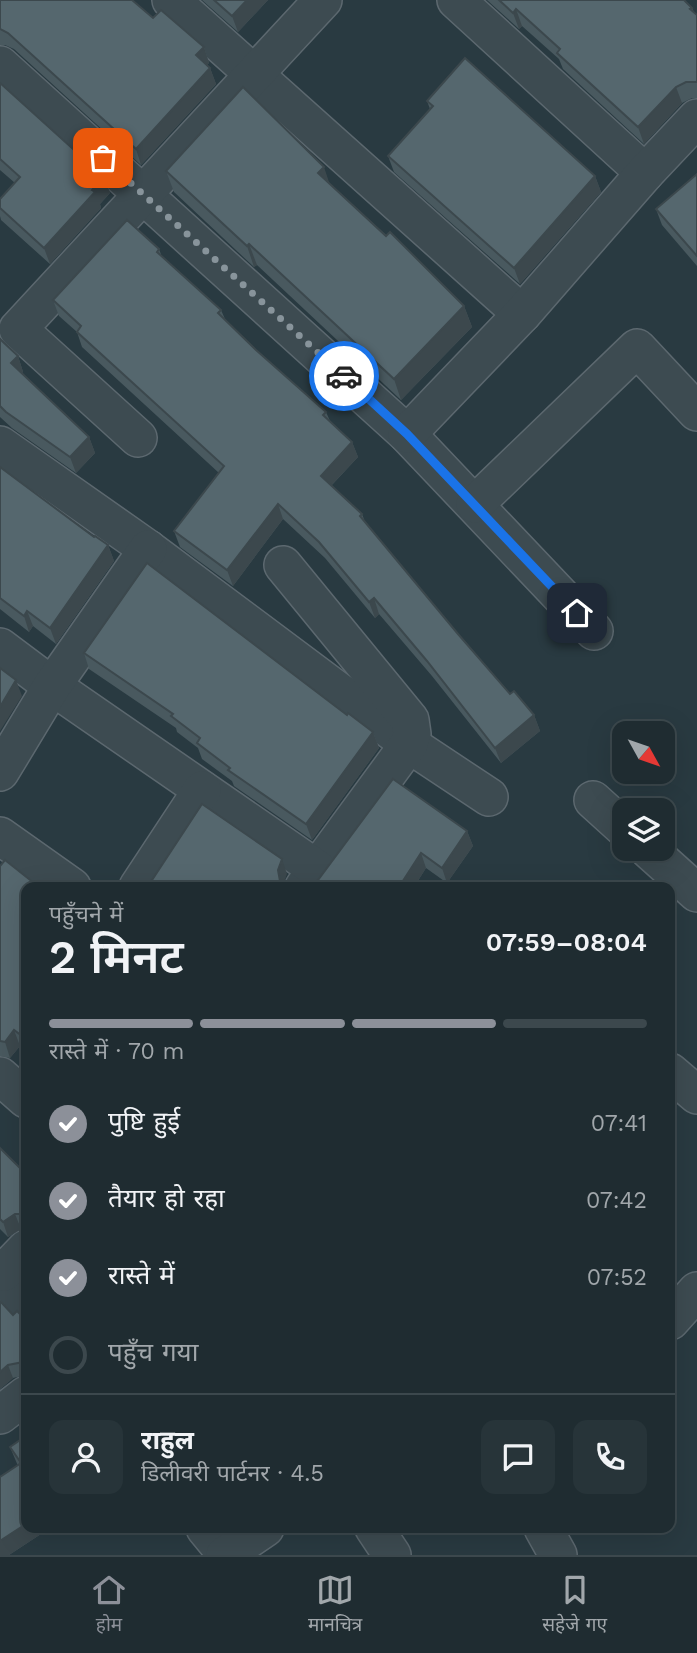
<!DOCTYPE html>
<html lang="hi">
<meta charset="utf-8">
<style>
body{margin:0;font-family:"Work Sans","Noto Sans Devanagari",sans-serif;background:#273439;color:#f1f3f6;height:100vh;display:flex;flex-direction:column;font-size:26px;white-space:nowrap}
*{box-sizing:border-box;margin:0}
p{font-size:23px;color:#a1a7ab}
.icon{flex:none;width:38px;height:38px;fill:none;stroke:currentColor;stroke-width:2;stroke-linecap:round;stroke-linejoin:round}
.map{position:relative;flex:1;overflow:hidden}
.drawer{position:absolute;left:21px;top:882px;width:654px;height:651px;display:flex;flex-direction:column;background:#1f2c31;border-radius:14px;box-shadow:0 7px 28px #0002,0 0 0 2px #3c484d}
.drawer>*{flex:none}
.needle{width:46px;rotate:130deg}
.fabs{position:absolute;left:612px;top:721px;display:grid;gap:14px}
.fabs a{display:grid;place-items:center;width:63px;height:63px;border-radius:14px;background:#1f2c31;box-shadow:0 7px 28px #0002,0 0 0 2px #3c484d;font-size:35px}
.pin{position:absolute;display:grid;place-items:center;width:60px;height:60px;color:#fff;margin:-30px;border-radius:14px;box-shadow:0 4px 10px #0006}
.courier{position:absolute;display:grid;place-items:center;width:70px;height:70px;margin:-35px;border:5px solid #1a73e8;border-radius:50%;background:#fff;color:#222;box-shadow:0 2px 9px #0007}
.overview em{font-style:normal;font-weight:600}
.overview div{display:flex;flex-direction:column-reverse}
.overview{display:flex;align-items:center;justify-content:space-between;height:119px;padding:0 28px}
h1{font-size:46px;font-weight:600;line-height:52px}
.bar{display:grid;grid-template-columns:repeat(4,1fr);gap:10px 7px;align-content:center;height:84px;padding:0 28px}
.bar i{height:9px;border-radius:5px;background:#3c484d}
.bar .on{background:#8c9099}
.bar p{grid-column:span 4}
.line{display:flex;align-items:center;gap:18px;padding:0 28px;border-top:2px solid #3c484d}
.line div{flex:1}
.round{display:grid;place-items:center;flex:none;width:74px;height:74px;border-radius:14px;background:#273439}
ol{padding:0 28px;list-style:none}
li{display:flex;align-items:center;gap:21px;height:77px}
li p{margin-inline-start:auto}
li .icon{padding:7px;border-radius:50%;background:#8c9099;color:#fff;stroke-width:4}
li:last-child{color:#a1a7ab}
li i{width:38px;height:38px;border:4px solid #3c484d;border-radius:50%}
.tabs{display:flex;justify-content:space-around;align-items:center;height:98px;border-top:2px solid #3c484d;background:#1f2c31;font-size:19px;color:#a1a7ab}
.tabs a{display:grid;justify-items:center;gap:4px}
.tabs .on{color:#8c9099}
.map>svg:first-child{display:block}
</style>
<div class="map">
<svg width="697" height="1555" viewBox="0 0 697 1555">
<rect width="100%" height="100%" fill="#293a41"/>
<g fill="none" stroke-linecap="round" stroke-linejoin="round">
<g stroke="#5c686f" stroke-width="40">
<g id="street">
<polyline points="171,0 522,314"/>
<polyline points="456,0 645,173"/>
<polyline points="0,65 407,434 594,631"/>
<polyline points="407,434 522,314 645,173 697,118"/>
<polyline points="138,438 18,329 323,0"/>
<polyline points="0,445 148,549 409,744 489,797"/>
<polyline points="475,504 637,348 697,412"/>
<polyline points="283,565 410,720 412,734 409,744 304,887"/>
<polyline points="0,647 52,686 317,869"/>
<polyline points="0,772 52,686 148,549"/>
<polyline points="593,800 625,829"/>
<polyline points="0,836 72,887"/>
<polyline points="648,849 697,893"/>
<polyline points="138,887 202,790"/>
<polyline points="670,1072 697,1095"/>
<polyline points="0,1076 26,1099"/>
<polyline points="0,1268 26,1304"/>
<polyline points="4,1272 26,1249"/>
<polyline points="670,1321 697,1291"/>
<polyline points="0,1415 26,1395"/>
<polyline points="205,1528 227,1555"/>
<polyline points="374,1528 392,1555"/>
<polyline points="543,1528 558,1555"/>
<polyline points="225,1555 265,1528"/>
</g>
</g>
<use href="#street" stroke="#3d4b51" stroke-width="37"/>
</g>
<g fill="#49595f">
<polygon points="0,0 153,18 204,47 209,63 207,65 210,68 216,84 141,165 14,49 5,45 0,45"/>
<polygon points="202,0 268,0 238,32"/>
<polygon points="487,0 684,0 692,8 694,12 697,15 697,98 692,98 682,103 644,144 563,69 559,59 522,26 519,29"/>
<polygon points="0,83 104,177 110,193 100,204 101,208 50,264 1,220 0,216 0,199 15,183 0,170"/>
<polygon points="427,101 595,176 601,192 520,284 394,172 388,156 430,109"/>
<polygon points="166,171 330,184 464,306 472,327 401,400 257,265 254,267 174,192"/>
<polygon points="697,174 697,266 662,225 656,209"/>
<polygon points="159,249 162,257 221,310 225,319 256,350 326,412 330,421 352,442 358,457 331,486 362,514 365,522 458,634 510,694 534,715 540,731 501,763 432,676 379,614 375,618 325,558 283,519 233,586 180,547 174,531 219,473 82,347 77,332 59,316 53,300"/>
<polygon points="0,339 18,356 23,372 22,373 89,437 95,453 76,473 12,428 0,417"/>
<polygon points="0,467 94,537 108,545 114,561 56,644 33,626 29,632 0,609"/>
<polygon points="84,653 347,715 373,732 379,748 312,840 234,786 232,781 202,759 198,748 177,732 176,728 89,669"/>
<polygon points="467,831 473,846 447,883 426,868 414,887 312,887"/>
<polygon points="0,866 26,887 26,1051 20,1046 10,1058 0,1056"/>
<polygon points="0,1148 26,1174 26,1229 21,1229 8,1237 0,1229"/>
<polygon points="0,1301 13,1315 26,1320 26,1375 13,1378 0,1389"/>
<polygon points="26,1436 26,1528 42,1528 44,1532 9,1555 0,1555 0,1477 18,1466 10,1447"/>
</g>
<g fill="#3c484d">
<polygon points="247,0 268,0 238,32 232,16"/>
<polygon points="516,9 522,26 519,29 513,13"/>
<polygon points="204,47 209,63 202,71 196,55"/>
<polygon points="210,68 216,84 141,165 136,149"/>
<polygon points="676,87 682,103 644,144 638,127"/>
<polygon points="324,167 331,188 318,173"/>
<polygon points="595,176 601,192 520,284 514,268"/>
<polygon points="104,177 110,193 100,204 101,208 50,264 44,248"/>
<polygon points="249,244 257,265 254,267 247,246"/>
<polygon points="464,306 472,327 401,400 394,379"/>
<polygon points="18,356 23,372 17,379 11,363"/>
<polygon points="89,437 95,453 76,473 70,457"/>
<polygon points="352,442 358,457 326,491 321,476"/>
<polygon points="278,504 283,519 233,586 227,570"/>
<polygon points="108,545 114,561 56,644 50,628"/>
<polygon points="374,598 379,614 375,618 369,602"/>
<polygon points="27,611 33,626 29,632 24,616"/>
<polygon points="16,680 22,696 0,731 0,707"/>
<polygon points="534,715 540,731 501,763 495,748"/>
<polygon points="373,732 379,748 312,840 306,824"/>
<polygon points="467,831 473,846 447,883 442,868"/>
<polygon points="421,853 426,868 414,887 399,887"/>
<polygon points="282,859 287,874 283,885 280,881 278,870"/>
<polygon points="14,1030 20,1046 10,1058 5,1042"/>
<polygon points="15,1214 21,1229 8,1237 3,1222"/>
<polygon points="26,1358 26,1371 23,1362"/>
<polygon points="8,1365 13,1378 0,1389 0,1372"/>
<polygon points="26,1524 26,1528 42,1528 44,1532 9,1555 0,1555 0,1541"/>
</g>
<g fill="#55676e" stroke="#3c484d" stroke-width="2">
<polygon points="0,0 132,0 153,18 161,10 204,47 196,55 210,68 136,149 8,33 0,29"/>
<polygon points="214,0 247,0 232,16"/>
<polygon points="499,0 684,0 692,8 690,9 697,15 697,82 686,82 676,87 638,127 557,53 560,49 516,9 513,13"/>
<polygon points="465,58 595,176 514,268 388,156 433,106 427,101"/>
<polygon points="0,83 104,177 92,190 95,192 44,248 0,208 0,199 20,177 0,159"/>
<polygon points="243,87 324,167 318,173 386,236 390,232 464,306 394,379 249,244 247,246 166,171"/>
<polygon points="697,174 697,256 656,209"/>
<polygon points="127,220 159,249 157,252 221,310 218,313 256,350 326,412 323,415 352,442 321,476 362,514 360,516 458,634 510,694 514,691 534,715 495,748 427,661 374,598 369,602 319,542 278,504 227,570 174,531 224,466 77,332 81,326 53,300"/>
<polygon points="0,339 18,356 11,363 89,437 70,457 6,412 0,406"/>
<polygon points="0,467 94,537 95,536 108,545 50,628 27,611 24,616 0,598"/>
<polygon points="147,563 347,715 348,713 373,732 306,824 228,770 230,768 197,743 200,738 171,716 173,714 84,653"/>
<polygon points="0,668 16,680 0,707"/>
<polygon points="393,779 467,831 442,868 421,853 399,887 312,887 315,884"/>
<polygon points="202,804 282,859 278,870 280,881 285,887 146,887 150,883"/>
<polygon points="5,860 39,887 26,887 26,1039 14,1030 5,1042 0,1041 0,866"/>
<polygon points="0,1148 26,1174 26,1214 15,1214 3,1222 0,1219"/>
<polygon points="0,1301 13,1315 17,1311 26,1320 26,1358 23,1362 8,1365 0,1372"/>
<polygon points="26,1436 26,1524 0,1541 0,1477 21,1463 10,1447"/>
</g>
<g fill="none" stroke-linecap="round" stroke-linejoin="round">
<polyline stroke="#88949b" stroke-width="7" stroke-dasharray="0 12.6" points="103,158 344,376"/>
<polyline stroke="#1a73e8" stroke-width="9" points="344,376 407,434 577,613"/>
</g>
</svg>
<div class="fabs">
<a><svg class="needle" viewBox="-14 -14 28 28"><path d="M0-13l5 13h-10z" fill="#e53935"/><path d="M0 13l5-13h-10z" fill="#a1a7ab"/></svg></a>
<a><svg class="icon" aria-label="layers" viewBox="0 0 24 24"><path d="M12 4l9 5-9 5-9-5zM3 14l9 5 9-5"/></svg></a>
</div>
<div class="pin" style="left:103px;top:158px;background:#ea580c"><svg class="icon" aria-label="bag" viewBox="0 0 24 24"><path d="M5 8h14l-1 12H6zM9 8a3 3 0 0 1 6 0"/></svg></div>
<div class="pin" style="left:577px;top:613px;background:#1f2937"><svg class="icon" aria-label="home" viewBox="0 0 24 24"><path d="M3 11l9-7 9 7M6 9v11h12V9"/></svg></div>
<div class="courier" style="left:344px;top:376px"><svg class="icon" aria-label="car" viewBox="0 0 24 24"><path d="M5 17H2v-5l4-1 3-4h7l3 4 3 1v5h-3M9 17h6M6 11h13"/><circle cx="7" cy="17" r="2"/><circle cx="17" cy="17" r="2"/></svg></div>
<section class="drawer">
<div class="overview"><div><h1>2 मिनट</h1><p>पहुँचने में</p></div><em>07:59–08:04</em></div>
<div class="bar"><i class="on"></i><i class="on"></i><i class="on"></i><i></i><p>रास्ते में · 70 m</p></div>
<ol>
<li><svg class="icon" aria-label="check" viewBox="0 0 24 24"><path d="M5 12l5 5 9-10"/></svg>पुष्टि हुई<p>07:41</p></li>
<li><svg class="icon" aria-label="check" viewBox="0 0 24 24"><path d="M5 12l5 5 9-10"/></svg>तैयार हो रहा<p>07:42</p></li>
<li><svg class="icon" aria-label="check" viewBox="0 0 24 24"><path d="M5 12l5 5 9-10"/></svg>रास्ते में<p>07:52</p></li>
<li><i></i>पहुँच गया</li>
</ol>
<div class="line" style="height:126px"><a class="round"><svg class="icon" aria-label="person" viewBox="0 0 24 24"><circle cx="12" cy="8" r="4"/><path d="M4 21q1-7 8-7t8 7"/></svg></a><div><b>राहुल</b><p>डिलीवरी पार्टनर · 4.5</p></div><a class="round"><svg class="icon" aria-label="chat" viewBox="0 0 24 24"><path d="M4 5h16v11H9l-5 4z"/></svg></a><a class="round"><svg class="icon" aria-label="phone" viewBox="0 0 24 24"><path d="M5 4h4l2 5-3 2q2 4 5 5l2-3 5 2v4C11 20 4 13 5 4z"/></svg></a></div>
</section>
</div>
<nav class="tabs">
<a class="on"><svg class="icon" aria-label="home" viewBox="0 0 24 24"><path d="M3 11l9-7 9 7M6 9v11h12V9"/></svg>होम</a>
<a><svg class="icon" aria-label="map" viewBox="0 0 24 24"><path d="M3 6l6-2 6 2 6-2v14l-6 2-6-2-6 2zM9 4v14M15 6v14"/></svg>मानचित्र</a>
<a><svg class="icon" aria-label="saved" viewBox="0 0 24 24"><path d="M7 4h10v16l-5-4-5 4z"/></svg>सहेजे गए</a>
</nav>
